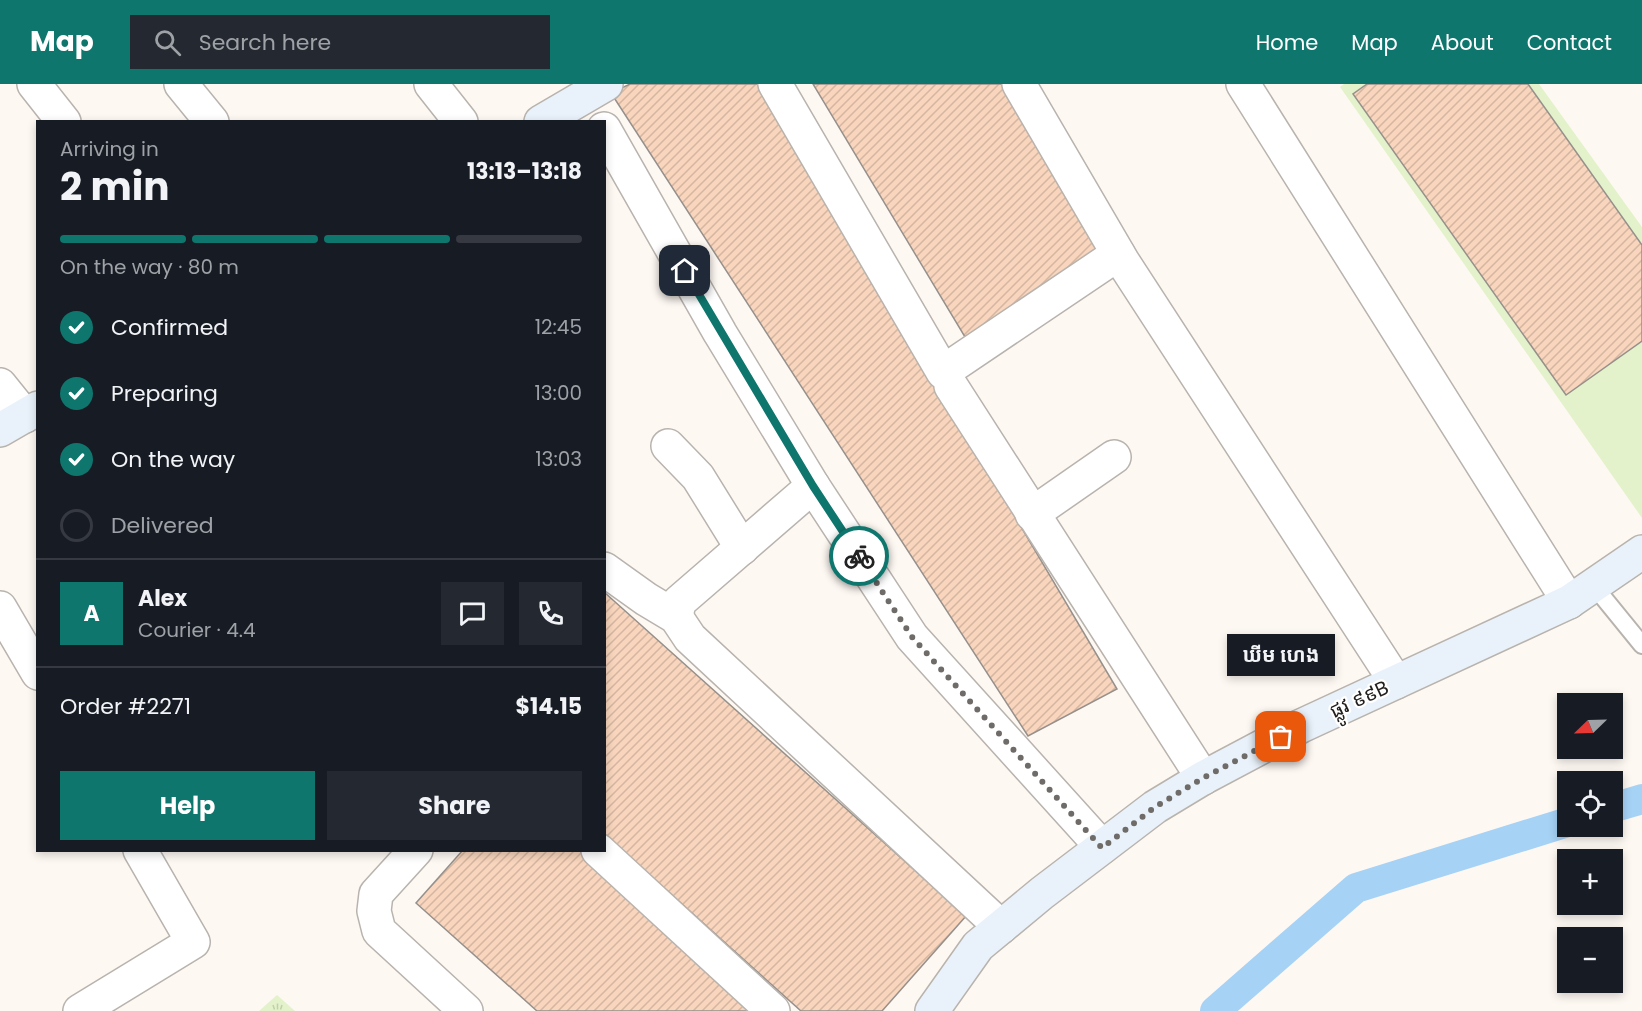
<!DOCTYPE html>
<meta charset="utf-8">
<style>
body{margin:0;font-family:Poppins,"Noto Sans Khmer",sans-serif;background:#242831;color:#f1f3f6;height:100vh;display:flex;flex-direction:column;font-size:22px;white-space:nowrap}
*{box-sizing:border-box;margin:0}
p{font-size:20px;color:#9ea1a6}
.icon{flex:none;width:33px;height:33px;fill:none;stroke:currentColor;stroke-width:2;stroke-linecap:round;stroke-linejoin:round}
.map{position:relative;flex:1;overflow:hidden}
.drawer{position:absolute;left:36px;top:36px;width:570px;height:732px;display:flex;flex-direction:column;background:#171b24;border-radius:0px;box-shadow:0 3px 9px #0003}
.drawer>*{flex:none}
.needle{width:39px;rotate:247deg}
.fabs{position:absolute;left:1557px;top:609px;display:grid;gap:12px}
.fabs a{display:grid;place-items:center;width:66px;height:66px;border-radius:0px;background:#171b24;box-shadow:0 3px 9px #0003;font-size:30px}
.pin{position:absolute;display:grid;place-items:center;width:51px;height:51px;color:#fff;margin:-26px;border-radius:12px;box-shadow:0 3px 9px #0006}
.courier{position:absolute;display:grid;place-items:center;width:60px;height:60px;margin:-30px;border:4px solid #0f766e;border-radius:50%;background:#fff;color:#222;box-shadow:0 2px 8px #0007}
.bubble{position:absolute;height:42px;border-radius:0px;background:#171b24;box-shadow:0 3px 9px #0003;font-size:20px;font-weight:700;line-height:42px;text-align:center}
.headline em{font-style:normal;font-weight:700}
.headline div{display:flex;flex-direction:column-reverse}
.headline{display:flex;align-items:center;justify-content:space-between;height:102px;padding:0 24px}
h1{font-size:39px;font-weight:700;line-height:45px}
.bar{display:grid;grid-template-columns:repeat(4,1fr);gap:9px 6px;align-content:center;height:72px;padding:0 24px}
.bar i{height:8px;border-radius:4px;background:#363941}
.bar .on{background:#0f766e}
.bar p{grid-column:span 4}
.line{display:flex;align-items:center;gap:15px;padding:0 24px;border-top:2px solid #363941}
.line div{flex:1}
.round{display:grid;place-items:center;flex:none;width:63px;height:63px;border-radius:0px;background:#242831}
ol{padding:0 24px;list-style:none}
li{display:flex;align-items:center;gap:18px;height:66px}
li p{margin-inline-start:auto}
li .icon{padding:6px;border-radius:50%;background:#0f766e;color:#fff;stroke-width:4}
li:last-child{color:#9ea1a6}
li i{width:33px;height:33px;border:3px solid #363941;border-radius:50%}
.action{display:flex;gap:12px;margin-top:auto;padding:12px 24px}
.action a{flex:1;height:69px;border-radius:0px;background:#0f766e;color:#fff;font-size:24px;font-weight:700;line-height:69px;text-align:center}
.action a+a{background:#242831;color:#f1f3f6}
header{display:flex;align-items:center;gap:36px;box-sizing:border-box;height:84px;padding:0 30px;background:#0f766e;color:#fff}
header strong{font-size:28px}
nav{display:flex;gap:33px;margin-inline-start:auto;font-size:21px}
.search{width:420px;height:54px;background:#242831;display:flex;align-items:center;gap:15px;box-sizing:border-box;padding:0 21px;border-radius:0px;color:#9ea1a6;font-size:22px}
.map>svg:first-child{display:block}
</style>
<header>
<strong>Map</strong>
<div class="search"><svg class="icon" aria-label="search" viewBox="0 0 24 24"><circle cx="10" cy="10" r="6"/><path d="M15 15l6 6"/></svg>Search here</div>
<nav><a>Home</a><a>Map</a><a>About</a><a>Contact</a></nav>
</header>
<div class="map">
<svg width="1642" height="927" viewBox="0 0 1642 927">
<defs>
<pattern id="grass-tufts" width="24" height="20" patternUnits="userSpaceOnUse" patternTransform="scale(1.5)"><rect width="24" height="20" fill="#e3f2ca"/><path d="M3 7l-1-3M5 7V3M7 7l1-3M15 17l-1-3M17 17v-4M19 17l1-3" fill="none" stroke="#c2cfad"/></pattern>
<pattern id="building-hatch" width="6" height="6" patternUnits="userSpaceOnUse" patternTransform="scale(1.5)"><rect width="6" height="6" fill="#f8d5bc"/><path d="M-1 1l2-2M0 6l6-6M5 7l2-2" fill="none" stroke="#d4b6a1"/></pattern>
</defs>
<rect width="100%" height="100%" fill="#fef8f3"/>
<polygon fill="url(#grass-tufts)" points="277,911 295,927 259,927"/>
<polygon fill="#e3f2ca" points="1344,0 1539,0 1642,143 1642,434 1340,3"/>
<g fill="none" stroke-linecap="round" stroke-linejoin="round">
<g stroke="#a6d2f6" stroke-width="30">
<polyline points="1612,724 1642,715"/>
<polyline points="1215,927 1356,804 1568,738"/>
</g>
</g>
<g fill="url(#building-hatch)" stroke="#96908c" stroke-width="1.5">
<polygon points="630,0 759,0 1117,605 1028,652 611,9"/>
<polygon points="813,0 1005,0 1106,168 965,253"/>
<polygon points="1367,0 1528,0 1642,161 1642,257 1566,311 1353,10"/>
<polygon points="604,508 966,832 882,927 801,927 604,750"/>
<polygon points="463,766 579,766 759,927 537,927 416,819"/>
</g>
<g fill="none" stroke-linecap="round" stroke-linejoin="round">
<g stroke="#b9b3ae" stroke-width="20">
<polyline id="lane" points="1594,502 1642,561"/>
</g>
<g stroke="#b9b3ae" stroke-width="36">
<g id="street">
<polyline points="34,0 64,38"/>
<polyline points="181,0 212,38"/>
<polyline points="431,0 461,38"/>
<polyline points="775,0 943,288 1118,170"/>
<polyline points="1019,0 1123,178 1396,598"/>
<polyline points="1243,0 1569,518"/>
<polyline points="604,45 720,249 813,402 912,553 1102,763"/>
<polyline points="0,301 25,332"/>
<polyline points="951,302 1203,694"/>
<polyline points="668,362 698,393 742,464"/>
<polyline points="1032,430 1114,373"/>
<polyline points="604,485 646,515 676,533 690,554 1001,843"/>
<polyline points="0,524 38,589"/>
<polyline points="676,533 679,518 813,402"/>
<polyline points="416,766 376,810 374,827 379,847 466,927"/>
<polyline points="598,766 773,927"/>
<polyline points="80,927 193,858 140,766"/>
</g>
</g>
<g stroke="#b9b3ae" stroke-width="36">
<g id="secondary">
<polyline points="541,38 606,0"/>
<polyline points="0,346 38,324"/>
<polyline points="932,927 978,862 1042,809 1155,723 1203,694 1301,642 1569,518 1642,468"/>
</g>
</g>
<use href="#lane" stroke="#fff" stroke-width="16"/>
<use href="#street" stroke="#fff" stroke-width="33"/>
<use href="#secondary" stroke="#e9f2fa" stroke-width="33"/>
</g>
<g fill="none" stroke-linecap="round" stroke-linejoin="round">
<polyline stroke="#6e6b68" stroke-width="6" stroke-dasharray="0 10.8" points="859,472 912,553 1102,764 1155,723 1203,694 1281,653"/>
<polyline stroke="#0f766e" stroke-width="8" points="685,187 813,402 859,472"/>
</g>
<g text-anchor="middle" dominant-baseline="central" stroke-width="4.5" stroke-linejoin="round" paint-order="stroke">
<g font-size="20" fill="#211f1d" stroke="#fff">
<text transform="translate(1359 615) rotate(-25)">ផ្លូវ ៩៩B</text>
</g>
</g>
</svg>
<div class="fabs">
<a><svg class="needle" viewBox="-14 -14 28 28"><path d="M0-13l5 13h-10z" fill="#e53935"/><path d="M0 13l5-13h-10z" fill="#9ea1a6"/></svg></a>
<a><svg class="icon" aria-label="locate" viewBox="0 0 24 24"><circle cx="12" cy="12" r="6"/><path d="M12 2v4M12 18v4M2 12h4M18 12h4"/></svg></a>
<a>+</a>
<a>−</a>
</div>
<div class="pin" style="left:1281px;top:653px;background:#ea580c"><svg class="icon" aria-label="bag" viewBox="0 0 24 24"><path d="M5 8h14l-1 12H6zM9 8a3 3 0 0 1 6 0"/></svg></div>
<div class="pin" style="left:685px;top:187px;background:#1f2937"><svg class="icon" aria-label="home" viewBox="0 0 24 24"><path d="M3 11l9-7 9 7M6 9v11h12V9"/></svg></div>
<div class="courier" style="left:859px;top:472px"><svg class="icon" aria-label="bike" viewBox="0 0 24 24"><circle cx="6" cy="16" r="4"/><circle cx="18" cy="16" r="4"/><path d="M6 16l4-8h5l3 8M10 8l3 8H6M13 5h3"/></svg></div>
<div class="bubble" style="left:1227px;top:550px;width:108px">ឃីម ហេង</div>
<section class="drawer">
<div class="headline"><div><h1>2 min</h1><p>Arriving in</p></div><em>13:13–13:18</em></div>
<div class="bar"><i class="on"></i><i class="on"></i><i class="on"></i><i></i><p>On the way · 80 m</p></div>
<ol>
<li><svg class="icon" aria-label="check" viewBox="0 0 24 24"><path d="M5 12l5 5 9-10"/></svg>Confirmed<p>12:45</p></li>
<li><svg class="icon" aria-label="check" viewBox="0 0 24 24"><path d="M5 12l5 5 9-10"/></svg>Preparing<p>13:00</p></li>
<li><svg class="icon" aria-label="check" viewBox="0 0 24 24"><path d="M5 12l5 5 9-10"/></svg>On the way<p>13:03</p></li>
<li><i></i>Delivered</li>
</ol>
<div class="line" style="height:108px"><b class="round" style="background:#0f766e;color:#fff">A</b><div><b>Alex</b><p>Courier · 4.4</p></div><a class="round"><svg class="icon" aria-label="chat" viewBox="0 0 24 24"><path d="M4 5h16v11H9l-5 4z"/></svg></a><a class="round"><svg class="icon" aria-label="phone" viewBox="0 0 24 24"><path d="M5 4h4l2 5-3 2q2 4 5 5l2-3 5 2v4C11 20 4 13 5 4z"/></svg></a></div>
<div class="line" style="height:78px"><div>Order #2271</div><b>$14.15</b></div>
<div class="action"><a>Help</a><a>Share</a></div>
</section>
</div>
